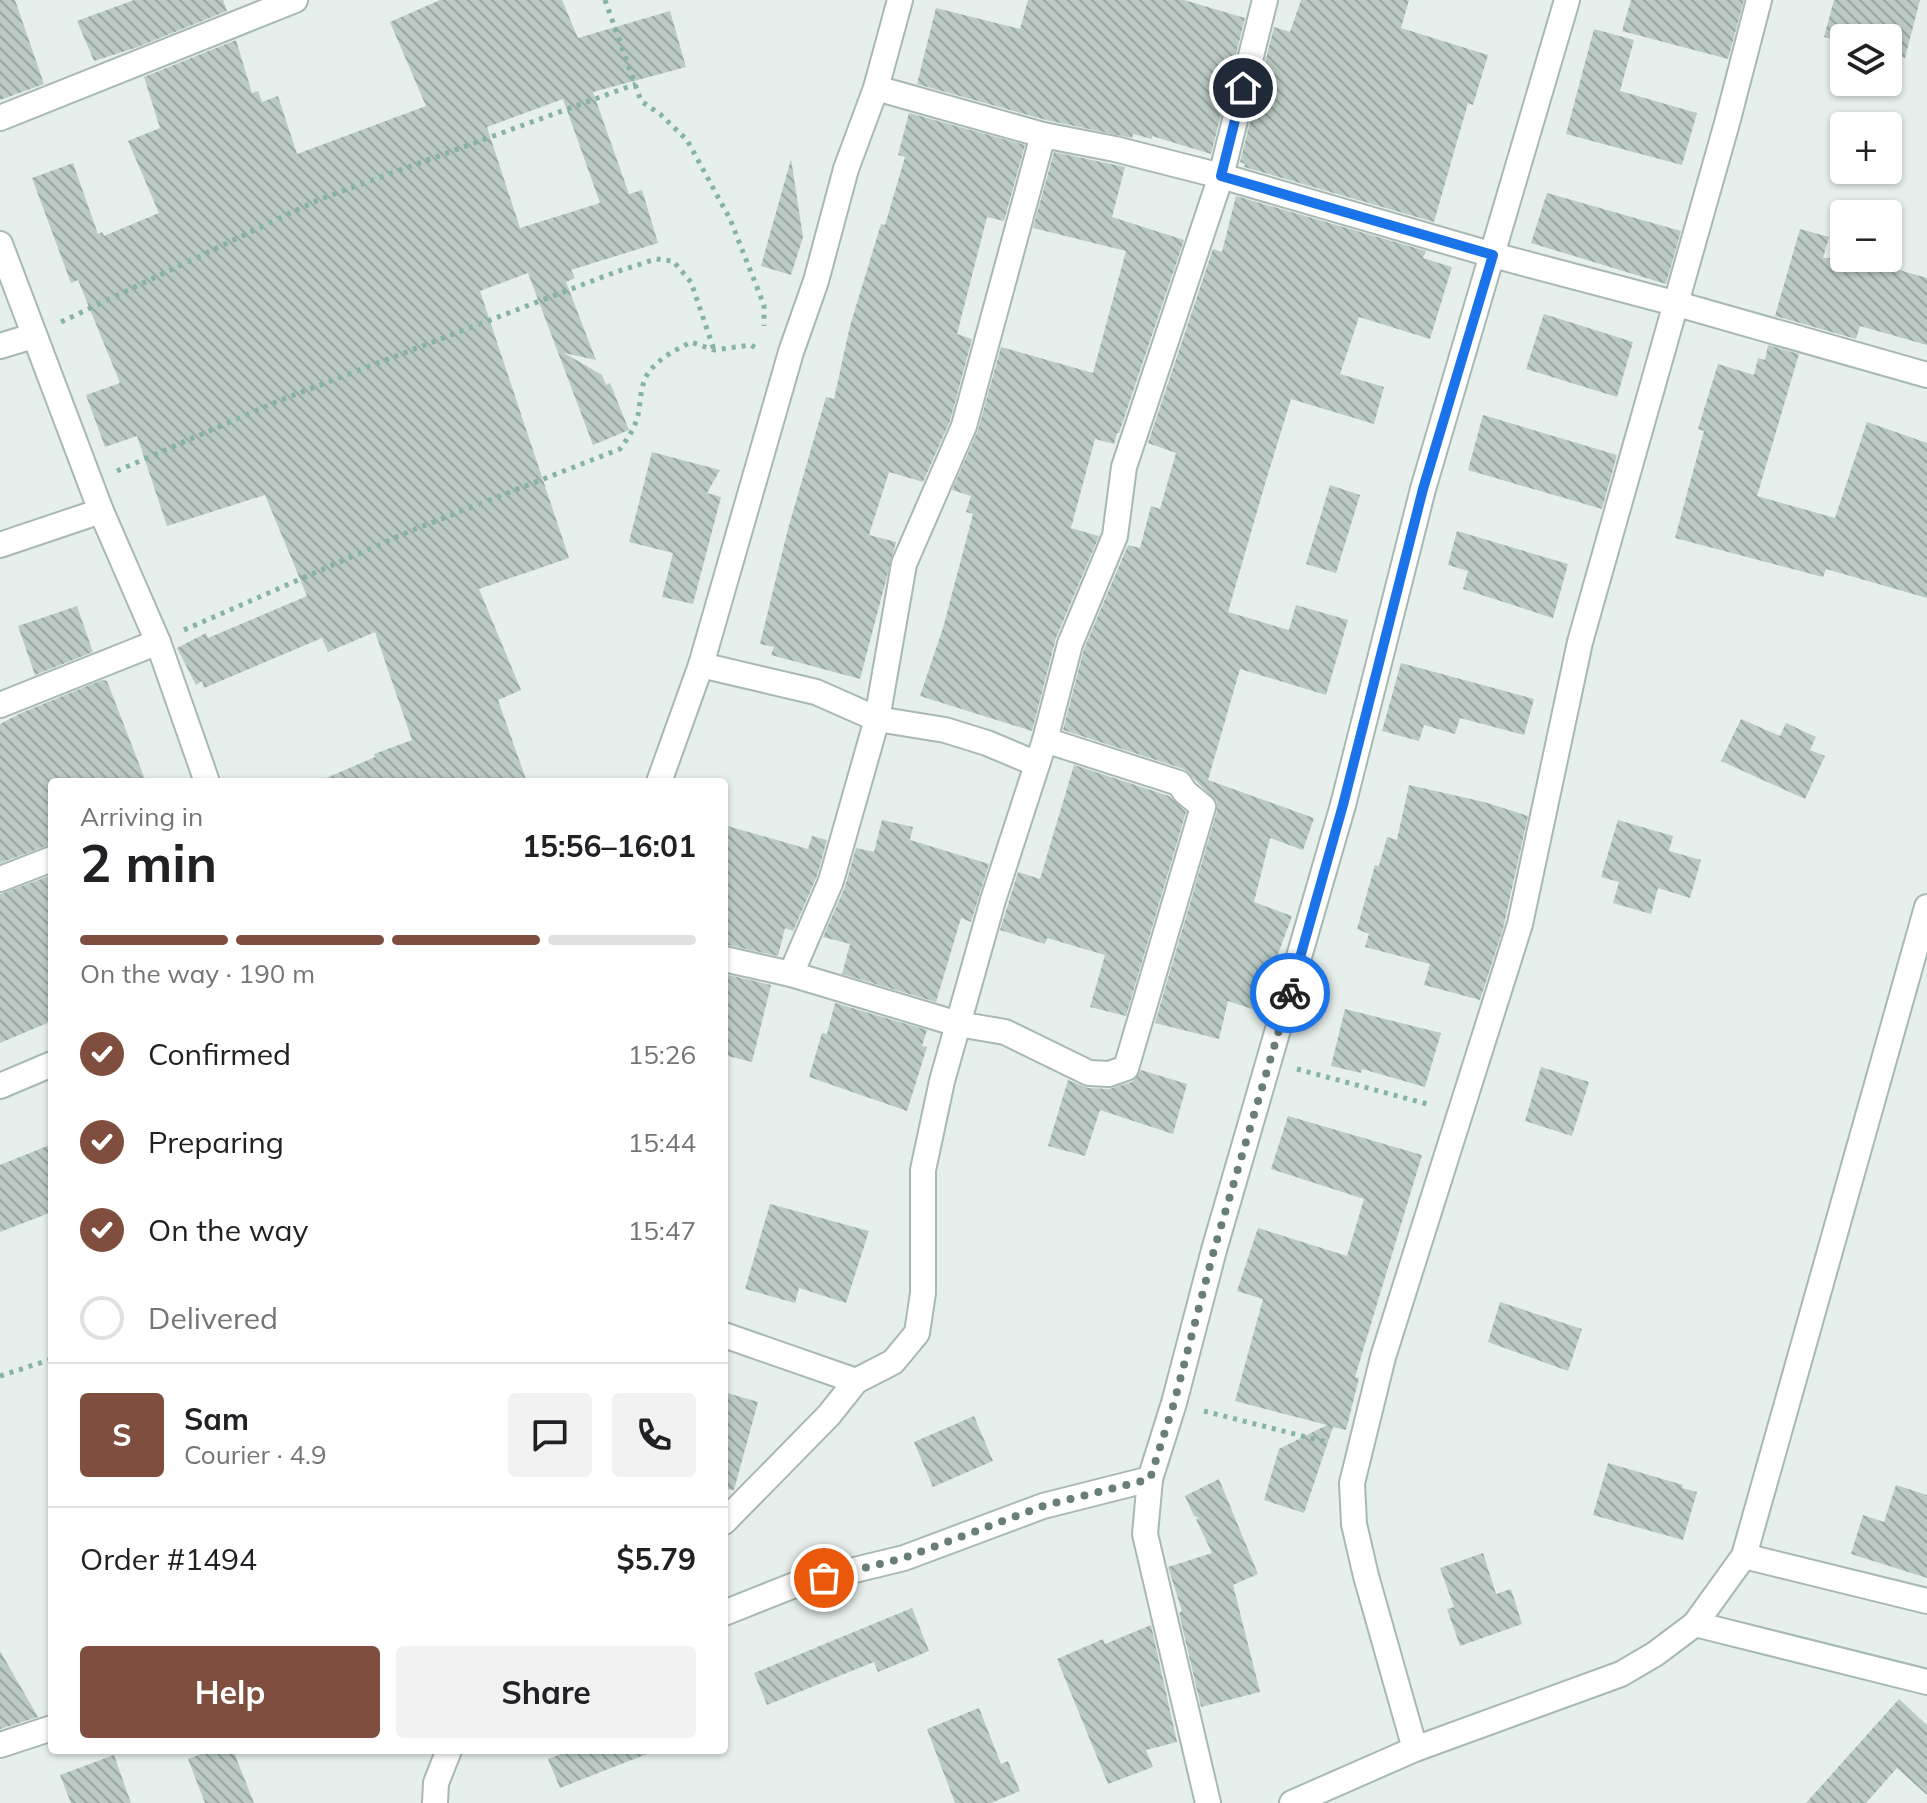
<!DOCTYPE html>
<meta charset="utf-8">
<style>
body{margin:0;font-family:Mulish,sans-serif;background:#f2f2f2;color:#202124;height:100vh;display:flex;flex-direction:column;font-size:30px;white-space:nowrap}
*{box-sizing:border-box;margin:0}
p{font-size:26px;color:#757577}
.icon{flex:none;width:44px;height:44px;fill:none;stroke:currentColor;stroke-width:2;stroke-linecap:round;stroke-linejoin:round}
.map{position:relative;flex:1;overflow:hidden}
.sheet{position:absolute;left:48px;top:778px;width:680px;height:976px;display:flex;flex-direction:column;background:#fff;border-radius:8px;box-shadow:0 2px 6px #0004}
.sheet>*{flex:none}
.fabs{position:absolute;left:1830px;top:24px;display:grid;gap:16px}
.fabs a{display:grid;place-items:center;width:72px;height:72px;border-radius:8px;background:#fff;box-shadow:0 2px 6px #0004;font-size:40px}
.pin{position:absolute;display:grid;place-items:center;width:68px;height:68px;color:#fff;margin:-34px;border:4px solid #fff;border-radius:50%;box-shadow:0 2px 8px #0007}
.courier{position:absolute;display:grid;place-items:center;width:80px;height:80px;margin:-40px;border:6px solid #1a73e8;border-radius:50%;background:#fff;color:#222;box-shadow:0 2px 10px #0007}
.headline em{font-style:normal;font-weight:700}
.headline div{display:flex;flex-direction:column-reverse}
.headline{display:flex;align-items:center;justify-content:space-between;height:136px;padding:0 32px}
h1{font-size:52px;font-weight:700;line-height:60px}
.bar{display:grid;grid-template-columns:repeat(4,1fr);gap:12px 8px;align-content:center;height:96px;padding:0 32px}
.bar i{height:10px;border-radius:6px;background:#e0e0e0}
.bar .on{background:#7f4e3f}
.bar p{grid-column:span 4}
.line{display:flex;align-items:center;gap:20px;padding:0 32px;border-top:2px solid #e0e0e0}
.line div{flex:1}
.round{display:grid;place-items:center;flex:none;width:84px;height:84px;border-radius:8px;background:#f2f2f2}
ol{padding:0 32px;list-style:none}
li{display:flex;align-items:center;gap:24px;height:88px}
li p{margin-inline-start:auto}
li .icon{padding:8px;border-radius:50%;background:#7f4e3f;color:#fff;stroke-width:4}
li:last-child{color:#757577}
li i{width:44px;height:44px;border:4px solid #e0e0e0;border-radius:50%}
.cta{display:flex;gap:16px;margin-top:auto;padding:16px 32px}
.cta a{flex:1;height:92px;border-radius:8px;background:#7f4e3f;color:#fff;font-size:32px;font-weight:700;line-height:92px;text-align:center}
.cta a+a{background:#f2f2f2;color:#202124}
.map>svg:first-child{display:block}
</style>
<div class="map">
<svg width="1927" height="1803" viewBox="0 0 1927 1803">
<defs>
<pattern id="building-back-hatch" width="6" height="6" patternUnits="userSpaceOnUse" patternTransform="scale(2)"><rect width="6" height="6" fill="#bbcac4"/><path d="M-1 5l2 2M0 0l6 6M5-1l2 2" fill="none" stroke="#98a6a0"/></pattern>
</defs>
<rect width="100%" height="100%" fill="#e6efeb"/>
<g fill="url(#building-back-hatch)" fill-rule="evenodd">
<polygon points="0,0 15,0 44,84 0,100"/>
<polygon points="134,0 223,0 227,11 135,48 94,61 77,21"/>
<path d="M440,0H562L578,38L670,11L686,67L593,92L629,194L642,190L658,243L571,270L575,278L566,282L596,360L564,353L602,375L606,385L610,383L629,430L593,445L528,273L480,291L569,558L479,589L521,690L498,700L527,782H317L375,757L374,754L412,740L375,632L328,652L322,638L204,688L202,681L196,685L177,648L206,633L208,638L307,596L265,495L167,526L137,436L105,447L86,395L120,383L78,280L71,283L32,178L73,163L98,234L102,232L104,236L159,213L128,141L160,128L144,77L236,40L252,93L258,91L262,102L278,96L297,154L426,106L390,22ZM563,99L600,203L520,228L487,127Z"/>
<polygon points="1028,0 1184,0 1245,18 1211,154 1152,136 1152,139 1133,134 1132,138 1046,120 917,84 936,8 1020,29"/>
<polygon points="1301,0 1409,0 1401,28 1488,55 1473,105 1468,103 1434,222 1244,167 1245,164 1240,162 1274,27 1290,32"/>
<polygon points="1631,0 1744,0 1728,59 1622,31"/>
<polygon points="1834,0 1920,0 1905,58 1888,53 1888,38 1844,38 1844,42 1824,37"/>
<polygon points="1594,29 1634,40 1620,91 1697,113 1682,165 1566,134"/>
<polygon points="909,113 1025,145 1004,221 987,217 957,334 972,339 950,421 923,482 889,472 869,535 896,542 860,679 771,655 774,647 760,644 788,529 826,397 834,399 850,326 881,224 885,225 905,157 898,155"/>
<polygon points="1054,152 1125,167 1112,217 1184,240 1119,433 1117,433 1114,444 1095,439 1071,528 1099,536 1056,638 1032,731 920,696 943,628 973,514 966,512 971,496 952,490 978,430 1001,347 1093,373 1126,251 1033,228"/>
<polygon points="791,159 803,237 791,275 761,266"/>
<polygon points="1547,193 1681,231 1666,284 1531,243"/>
<polygon points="1236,196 1426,251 1423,258 1452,267 1430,339 1359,317 1340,374 1384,387 1374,424 1291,399 1265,484 1228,612 1289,630 1296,605 1348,620 1326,695 1240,669 1208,780 1314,818 1303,850 1270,838 1254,902 1292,916 1274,965 1280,967 1264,1013 1228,1001 1219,1039 1155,1023 1217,811 1217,802 1184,769 1063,730 1084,649 1128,545 1140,548 1151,506 1160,509 1176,453 1148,443 1213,249 1222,252"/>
<polygon points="1800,229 1829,237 1823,258 1880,258 1878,264 1927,278 1927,345 1860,326 1856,339 1775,316"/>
<polygon points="1544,314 1633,342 1617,397 1526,369"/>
<polygon points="1768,345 1799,354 1757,496 1835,518 1867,422 1927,443 1927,598 1826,569 1823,577 1675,538 1704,431 1698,429 1718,364 1754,375 1758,358 1765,360"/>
<polygon points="1483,415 1617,455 1602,509 1468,470"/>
<polygon points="652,452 720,470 707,493 721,497 693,604 662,597 673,553 629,542"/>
<polygon points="1330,485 1360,495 1336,573 1306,564"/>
<polygon points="1457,531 1568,564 1553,618 1463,589 1468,571 1448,565"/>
<polygon points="77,606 93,652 35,675 18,626"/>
<polygon points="1401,663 1534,699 1524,735 1460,718 1455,734 1424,725 1419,741 1382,731"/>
<polygon points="102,680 107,681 146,782 52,782 52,844 0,863 0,724 21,713"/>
<polygon points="1741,719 1780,736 1786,723 1816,737 1810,750 1825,756 1805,799 1721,761"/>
<polygon points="1074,765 1169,796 1186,812 1126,1016 1090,1007 1105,955 1047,938 1045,944 1000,930 1018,872 1040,879"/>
<polygon points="1409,785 1484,802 1528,816 1503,929 1480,1000 1424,985 1430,964 1365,947 1369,934 1357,929 1375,865 1379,866 1387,837 1397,840"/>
<polygon points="882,820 913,827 910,840 989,864 971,922 961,918 936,1002 842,974 850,944 823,937 845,887 856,848 874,852"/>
<polygon points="1618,820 1673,836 1669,851 1701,860 1690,898 1658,888 1651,914 1613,903 1619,882 1601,877"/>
<polygon points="724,825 808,849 812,836 827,840 817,876 793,931 785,928 778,956 724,944"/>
<polygon points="52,875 52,1021 0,1043 0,894"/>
<polygon points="724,974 771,985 752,1062 724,1055"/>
<polygon points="835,1003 927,1030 922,1046 927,1047 907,1111 809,1077 822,1033 827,1034"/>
<polygon points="1345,1009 1441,1033 1425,1087 1362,1069 1361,1073 1331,1066"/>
<polygon points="1541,1067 1589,1082 1572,1136 1525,1121"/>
<polygon points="1141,1070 1187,1084 1173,1134 1100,1110 1085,1156 1048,1146 1068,1080 1088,1088 1109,1089 1132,1082"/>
<polygon points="1288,1116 1422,1155 1355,1377 1359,1378 1346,1430 1333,1427 1304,1513 1264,1500 1279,1449 1327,1425 1235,1401 1263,1299 1237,1291 1258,1228 1347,1256 1364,1199 1271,1169"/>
<polygon points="52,1144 52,1212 0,1232 0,1165"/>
<polygon points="770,1204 869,1231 846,1303 799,1288 795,1303 745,1289"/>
<polygon points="1500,1302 1582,1329 1568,1371 1488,1342"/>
<polygon points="724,1392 758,1402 734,1490 724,1489"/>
<polygon points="974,1416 993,1461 933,1487 914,1442"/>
<polygon points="1608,1463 1683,1485 1682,1488 1697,1492 1683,1540 1593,1515"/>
<polygon points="1219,1479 1258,1574 1233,1585 1260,1692 1201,1707 1179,1613 1182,1611 1168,1567 1212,1553 1196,1519 1200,1518 1194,1516 1185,1496"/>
<polygon points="1896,1485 1927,1495 1927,1578 1851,1554 1863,1515 1884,1522"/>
<polygon points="1483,1553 1496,1594 1511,1589 1522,1624 1460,1646 1447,1609 1454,1607 1440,1568"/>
<polygon points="912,1608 929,1651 878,1672 874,1662 767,1705 754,1673"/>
<polygon points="1151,1625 1177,1742 1146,1750 1153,1767 1108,1784 1057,1659 1103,1639 1105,1644"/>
<polygon points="0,1651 38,1717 0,1729"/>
<polygon points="1899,1699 1927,1725 1927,1795 1897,1768 1866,1803 1806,1803"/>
<polygon points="979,1708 1001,1764 1008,1761 1020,1791 991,1803 955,1803 927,1729"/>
<polygon points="212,1750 233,1750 254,1803 205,1803 188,1759"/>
<polygon points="571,1750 651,1750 652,1752 560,1788 548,1759"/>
<polygon points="114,1755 131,1803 71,1803 60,1775"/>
</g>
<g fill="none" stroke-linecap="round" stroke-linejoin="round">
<g stroke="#a8b8b2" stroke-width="28">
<g id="minor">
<polyline points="876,88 1043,135 1115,149 1221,176 1493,255 1674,303 1927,375"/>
<polyline points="0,118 295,0"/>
<polyline points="0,244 101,511 158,642 207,782"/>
<polyline points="0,346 33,336"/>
<polyline points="0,545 101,511"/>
<polyline points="701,665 816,692 877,719 945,730 987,743 1037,764"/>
<polyline points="0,705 158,642"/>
<polyline points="659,782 701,665 791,352 816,281 846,169 876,88 900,0"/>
<polyline points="0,879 52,859"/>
<polyline points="724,959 791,974 958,1024 1005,1032 1089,1073 1109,1074 1126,1068 1203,807 1185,792 1179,783 1045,740"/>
<polyline points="791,974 831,881 877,719 904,564 964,426 1043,135"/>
<polyline points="0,1086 52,1064"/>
<polyline points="724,1335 856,1381"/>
<polyline points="1150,1479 1145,1534 1208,1803"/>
<polyline points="724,1522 829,1415 856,1381 893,1362 917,1333 923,1293 923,1170 942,1081 993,900 1045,740 1070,644 1115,536 1124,467 1221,176 1265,0"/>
<polyline points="1744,1556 1927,1601"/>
<polyline points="724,1613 797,1584 904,1558 1043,1506 1150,1479 1174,1403 1214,1250 1343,805 1423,489 1567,0"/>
<polyline points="1695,1624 1927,1682"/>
<polyline points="0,1745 52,1728"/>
<polyline points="1415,1749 1366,1576 1354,1524 1352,1483 1383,1357 1520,924 1580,642 1727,123 1759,0"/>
<polyline points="435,1803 436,1783 449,1750"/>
<polyline points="1292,1803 1415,1749 1621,1674 1655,1654 1695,1624 1744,1556 1927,907"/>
</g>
</g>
<g stroke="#86b3a5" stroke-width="5" stroke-dasharray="4 6" stroke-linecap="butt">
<polyline points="605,0 641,101 660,114 687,140 730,219 764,305 764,326"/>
<polyline points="61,322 318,200 636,84"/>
<polyline points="117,471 276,402 613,273 656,259 673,261 691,282 714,350"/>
<path d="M184,630L408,532L620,449C628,438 635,428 638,415C641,401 640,384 649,372C659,358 676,350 691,342L714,350L751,345L759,350"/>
<polyline points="1297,1069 1431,1105"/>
<polyline points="0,1376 52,1359"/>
<polyline points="1204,1411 1330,1443"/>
</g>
<use href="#minor" stroke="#fff" stroke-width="24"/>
</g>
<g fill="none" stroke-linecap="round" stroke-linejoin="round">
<polyline stroke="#687f78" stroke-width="8" stroke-dasharray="0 14.4" points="824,1578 904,1558 1043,1506 1150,1479 1174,1403 1214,1250 1290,993"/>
<polyline stroke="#1a73e8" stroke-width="10" points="1243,88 1221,176 1493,255 1423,489 1343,805 1290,993"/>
</g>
</svg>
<div class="fabs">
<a><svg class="icon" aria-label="layers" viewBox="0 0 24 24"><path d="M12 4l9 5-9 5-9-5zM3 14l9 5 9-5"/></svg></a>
<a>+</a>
<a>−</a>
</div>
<div class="pin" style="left:824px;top:1578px;background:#ea580c"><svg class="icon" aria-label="bag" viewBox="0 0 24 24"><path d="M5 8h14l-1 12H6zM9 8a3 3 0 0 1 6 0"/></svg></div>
<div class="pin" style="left:1243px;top:88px;background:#1f2937"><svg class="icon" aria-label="home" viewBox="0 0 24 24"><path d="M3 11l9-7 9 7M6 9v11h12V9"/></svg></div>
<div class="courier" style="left:1290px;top:993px"><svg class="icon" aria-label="bike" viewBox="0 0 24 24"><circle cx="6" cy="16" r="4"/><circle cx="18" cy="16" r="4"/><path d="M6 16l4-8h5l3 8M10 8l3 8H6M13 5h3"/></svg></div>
<section class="sheet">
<div class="headline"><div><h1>2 min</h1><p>Arriving in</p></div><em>15:56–16:01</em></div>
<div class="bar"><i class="on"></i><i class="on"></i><i class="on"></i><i></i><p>On the way · 190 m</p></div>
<ol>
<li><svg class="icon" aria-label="check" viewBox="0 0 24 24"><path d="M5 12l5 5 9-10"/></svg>Confirmed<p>15:26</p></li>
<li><svg class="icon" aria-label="check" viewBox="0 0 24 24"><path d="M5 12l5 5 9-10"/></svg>Preparing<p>15:44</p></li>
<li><svg class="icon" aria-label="check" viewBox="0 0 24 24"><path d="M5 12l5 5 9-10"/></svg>On the way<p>15:47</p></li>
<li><i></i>Delivered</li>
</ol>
<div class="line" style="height:144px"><b class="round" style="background:#7f4e3f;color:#fff">S</b><div><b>Sam</b><p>Courier · 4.9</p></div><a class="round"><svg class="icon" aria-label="chat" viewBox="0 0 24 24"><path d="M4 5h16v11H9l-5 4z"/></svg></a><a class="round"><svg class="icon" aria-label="phone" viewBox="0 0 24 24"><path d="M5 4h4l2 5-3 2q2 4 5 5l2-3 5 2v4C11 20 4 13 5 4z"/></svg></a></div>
<div class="line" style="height:104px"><div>Order #1494</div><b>$5.79</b></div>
<div class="cta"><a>Help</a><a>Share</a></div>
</section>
</div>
